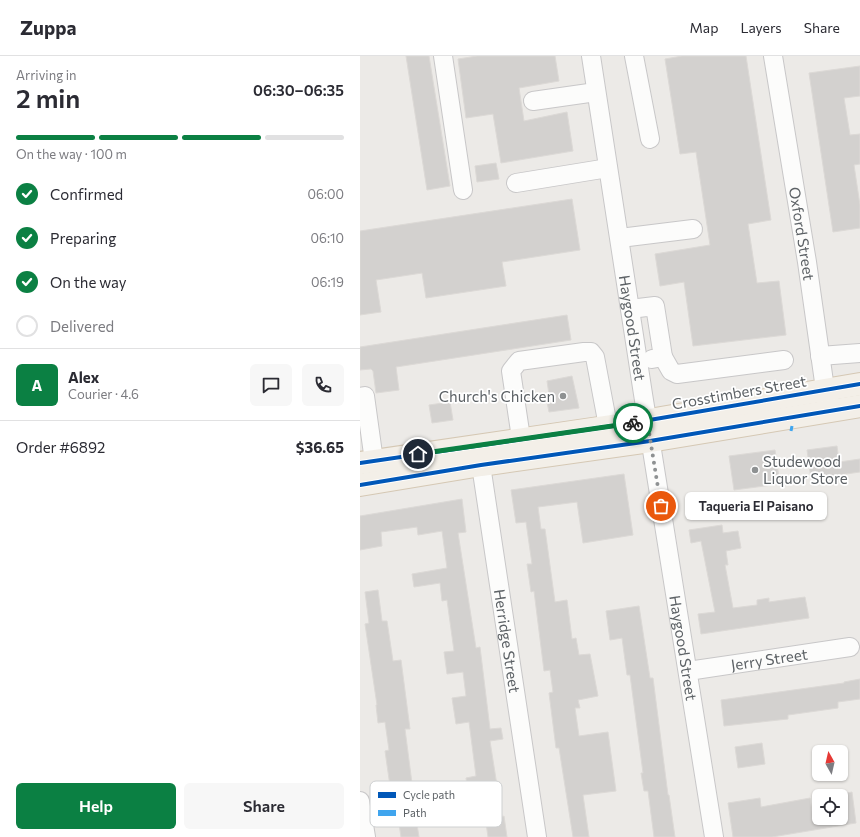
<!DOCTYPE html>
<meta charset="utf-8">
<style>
body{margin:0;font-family:Commissioner,sans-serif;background:#f7f7f7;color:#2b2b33;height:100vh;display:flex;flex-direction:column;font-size:15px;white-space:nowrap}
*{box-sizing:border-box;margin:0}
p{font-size:13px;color:#7c7c81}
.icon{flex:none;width:22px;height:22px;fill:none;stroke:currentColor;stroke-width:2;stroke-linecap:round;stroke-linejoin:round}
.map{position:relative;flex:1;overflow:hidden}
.side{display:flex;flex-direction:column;background:#fff;width:360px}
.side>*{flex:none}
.needle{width:26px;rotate:352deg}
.controls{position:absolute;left:452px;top:689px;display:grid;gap:8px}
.controls a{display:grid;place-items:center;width:36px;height:36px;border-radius:6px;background:#fff;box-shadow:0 1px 3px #0004;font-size:20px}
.pin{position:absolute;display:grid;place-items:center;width:34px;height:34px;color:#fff;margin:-17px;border:2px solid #fff;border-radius:50%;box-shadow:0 1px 4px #0007}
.courier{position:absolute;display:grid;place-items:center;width:40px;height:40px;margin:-20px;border:3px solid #0b8043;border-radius:50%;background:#fff;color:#222;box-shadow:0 1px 5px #0007}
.bubble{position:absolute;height:28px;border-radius:6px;background:#fff;box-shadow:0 1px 3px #0004;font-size:13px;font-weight:600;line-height:28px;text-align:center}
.headline em{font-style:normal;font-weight:600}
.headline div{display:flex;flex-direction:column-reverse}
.headline{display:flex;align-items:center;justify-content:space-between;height:68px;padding:0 16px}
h1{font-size:26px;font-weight:600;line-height:30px}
.bar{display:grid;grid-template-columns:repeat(4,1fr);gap:6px 4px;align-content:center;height:48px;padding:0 16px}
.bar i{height:5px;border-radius:3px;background:#e1e1e2}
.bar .on{background:#0b8043}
.bar p{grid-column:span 4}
.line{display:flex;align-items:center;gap:10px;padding:0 16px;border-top:1px solid #e1e1e2}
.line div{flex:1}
.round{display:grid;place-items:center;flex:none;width:42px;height:42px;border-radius:6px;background:#f7f7f7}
ol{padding:0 16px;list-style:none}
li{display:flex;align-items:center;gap:12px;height:44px}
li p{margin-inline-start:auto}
li .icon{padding:4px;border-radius:50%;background:#0b8043;color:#fff;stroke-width:4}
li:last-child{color:#7c7c81}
li i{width:22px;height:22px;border:2px solid #e1e1e2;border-radius:50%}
.primary-button{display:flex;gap:8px;margin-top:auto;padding:8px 16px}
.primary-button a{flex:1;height:46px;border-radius:6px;background:#0b8043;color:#fff;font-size:16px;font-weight:600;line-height:46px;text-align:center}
.primary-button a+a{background:#f7f7f7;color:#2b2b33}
header{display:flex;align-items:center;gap:24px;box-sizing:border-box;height:56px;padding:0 20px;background:#fff;border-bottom:1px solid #e1e1e2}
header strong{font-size:19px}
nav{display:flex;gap:22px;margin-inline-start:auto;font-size:14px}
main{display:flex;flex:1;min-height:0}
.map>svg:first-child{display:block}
</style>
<header>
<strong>Zuppa</strong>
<nav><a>Map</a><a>Layers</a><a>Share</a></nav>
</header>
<main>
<section class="side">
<div class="headline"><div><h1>2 min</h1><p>Arriving in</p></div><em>06:30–06:35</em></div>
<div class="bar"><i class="on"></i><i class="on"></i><i class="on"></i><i></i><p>On the way · 100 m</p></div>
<ol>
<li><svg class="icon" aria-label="check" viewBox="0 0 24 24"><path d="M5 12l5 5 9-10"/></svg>Confirmed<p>06:00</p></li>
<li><svg class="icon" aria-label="check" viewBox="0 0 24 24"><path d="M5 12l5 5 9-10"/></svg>Preparing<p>06:10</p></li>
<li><svg class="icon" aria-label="check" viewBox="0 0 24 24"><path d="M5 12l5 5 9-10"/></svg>On the way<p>06:19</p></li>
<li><i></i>Delivered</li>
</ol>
<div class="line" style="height:72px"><b class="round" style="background:#0b8043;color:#fff">A</b><div><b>Alex</b><p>Courier · 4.6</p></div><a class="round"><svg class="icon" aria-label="chat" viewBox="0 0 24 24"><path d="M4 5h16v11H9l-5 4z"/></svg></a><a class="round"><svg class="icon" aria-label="phone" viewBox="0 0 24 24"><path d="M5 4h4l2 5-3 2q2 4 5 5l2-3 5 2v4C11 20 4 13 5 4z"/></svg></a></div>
<div class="line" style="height:52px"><div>Order #6892</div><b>$36.65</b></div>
<div class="primary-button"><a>Help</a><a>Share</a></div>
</section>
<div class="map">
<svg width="500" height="781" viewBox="0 0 500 781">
<rect width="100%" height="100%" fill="#eceae7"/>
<g fill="#d3d1cf" stroke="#dcd9d6">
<polygon points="46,0 69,0 90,130 67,134"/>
<polygon points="117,0 195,0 199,25 159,32 164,65 207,56 213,95 141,107 133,58 106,62 98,3"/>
<polygon points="322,0 386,0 411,164 388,168 397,227 419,225 426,279 333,290 324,226 300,230 295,198 350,189 336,96 320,98 305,3"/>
<polygon points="500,10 500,40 484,42 490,79 500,78 500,108 494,109 500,149 500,172 473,176 449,17"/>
<polygon points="136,107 139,123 117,126 115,110"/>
<polygon points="212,143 220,194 142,206 146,230 66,242 62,217 16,224 21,256 0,259 0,175"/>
<polygon points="207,259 211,284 36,311 39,334 16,337 13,315 11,313 0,314 0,291"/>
<polygon points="212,320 219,352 189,356 187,346 190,345 187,325"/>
<polygon points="90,346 93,364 72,367 69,349"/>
<polygon points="477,390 479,406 500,403 500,416 451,423 447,394"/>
<polygon points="415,394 420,428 374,434 369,400"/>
<polygon points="264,418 273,479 223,487 217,446 178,451 181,473 185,473 195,546 207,544 212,583 216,582 219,599 230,598 238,640 218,644 220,652 215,652 219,680 248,676 256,735 223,739 229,781 213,781 199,692 196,692 189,637 193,636 190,614 184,615 174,535 171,536 167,508 172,508 166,466 156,467 151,434"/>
<polygon points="102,443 106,476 98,477 116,592 120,591 130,673 141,672 143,683 130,685 142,761 144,760 147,781 128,781 124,753 121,754 120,748 110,749 106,722 116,720 109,666 96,668 92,642 106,640 103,616 87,618 84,596 94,595 87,544 82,545 80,527 54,531 52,518 87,512 82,475 58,479 57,471 21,476 22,490 0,494 0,460"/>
<polygon points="362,469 363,477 378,475 381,492 366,495 368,509 365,509 373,552 397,549 397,544 409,542 409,546 445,541 449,562 341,578 338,558 355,556 341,485 331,487 329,474"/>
<polygon points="18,534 22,565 27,565 33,605 41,604 50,673 45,673 53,735 61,733 63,747 54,749 59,781 41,781 35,742 20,745 18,732 30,730 25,695 29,694 25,666 18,667 16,649 17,649 5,568 9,567 5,536"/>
<polygon points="279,550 290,622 293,622 308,739 309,739 315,781 294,781 288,735 284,735 281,717 283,717 270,619 267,619 262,582 250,584 246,555"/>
<polygon points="500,623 500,643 478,646 478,652 428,659 428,663 364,670 361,644 484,627 484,626"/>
<polygon points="402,687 405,708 378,712 375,691"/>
<polygon points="492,736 496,767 412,781 373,781 368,747 400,742 401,751 450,742 453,762 481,762 481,738"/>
</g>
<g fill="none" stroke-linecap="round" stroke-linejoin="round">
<g stroke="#c8c7c8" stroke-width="20">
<g id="minor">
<polyline points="83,0 103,134"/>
<path id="s1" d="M231,0L283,338L354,781"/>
<polyline points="274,0 290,83"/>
<path id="s2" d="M413,0L447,206L467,347"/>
<polyline points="173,45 236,36"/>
<polyline points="156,127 248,112"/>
<polyline points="260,182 333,173"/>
<polyline points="270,253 295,250 303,301 292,303"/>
<polyline points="460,300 500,297"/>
<polyline points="303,301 311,315 317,318 424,304"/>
<polyline points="0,341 5,340 14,405"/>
<polyline points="161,382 151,315 159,305 224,296 231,296 235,301 248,370"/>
<path id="s3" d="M119,396L177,781"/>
<path id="s4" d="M328,615L490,591"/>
<polyline points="0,745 6,781"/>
</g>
</g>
<g stroke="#d5c8b4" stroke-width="24">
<g id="major">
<polyline points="0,407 266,368 500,328"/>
<polyline points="0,429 121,409 290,385 500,350"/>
</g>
</g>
<use href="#minor" stroke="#fcfcfb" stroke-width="18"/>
<use href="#major" stroke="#f3efe8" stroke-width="22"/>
<polyline stroke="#40a5ee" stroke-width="3" stroke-dasharray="6 3" stroke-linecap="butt" points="431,375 432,370"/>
<g stroke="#fff" stroke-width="6">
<g id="cycleway">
<polyline points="0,407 266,368 500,328"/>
<polyline points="0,429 121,409 290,385 500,350"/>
</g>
</g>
<use href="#cycleway" stroke="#0057b8" stroke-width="4"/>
</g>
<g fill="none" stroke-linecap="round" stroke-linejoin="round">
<polyline stroke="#8e9192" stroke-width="4" stroke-dasharray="0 7.2" points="273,367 287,364 301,450"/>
<polyline stroke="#0b8043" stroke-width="5" points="58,398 273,367"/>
</g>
<g fill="#8e9192" stroke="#fff" stroke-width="1.5">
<circle cx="203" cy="340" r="4"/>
<circle cx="395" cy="414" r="4"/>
</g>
<g text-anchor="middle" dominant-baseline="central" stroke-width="3.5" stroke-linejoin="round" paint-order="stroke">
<g font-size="15" fill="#5c6165" stroke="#fff">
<text stroke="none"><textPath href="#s2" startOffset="180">Oxford Street</textPath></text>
<text stroke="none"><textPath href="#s1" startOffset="275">Haygood Street</textPath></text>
<text transform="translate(379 336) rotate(-10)">Crosstimbers Street</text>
<text stroke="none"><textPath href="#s3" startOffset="191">Herridge Street</textPath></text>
<text stroke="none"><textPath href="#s1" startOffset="599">Haygood Street</textPath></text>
<text stroke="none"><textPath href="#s4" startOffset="82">Jerry Street</textPath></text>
</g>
<g font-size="15" fill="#5c6165" stroke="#fff" text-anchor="end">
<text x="195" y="340">Church's Chicken</text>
<text x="403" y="405" text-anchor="start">Studewood<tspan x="403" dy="17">Liquor Store</tspan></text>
</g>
</g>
<rect x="10" y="725" width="132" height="46" rx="6" fill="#fff" stroke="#ced0d1" stroke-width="1"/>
<rect x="18" y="736" width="18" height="6" fill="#0057b8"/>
<rect x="18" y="754" width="18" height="6" fill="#40a5ee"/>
<g font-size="11" fill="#5c6165">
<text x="43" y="743">Cycle path</text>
<text x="43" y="761">Path</text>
</g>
</svg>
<div class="controls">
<a><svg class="needle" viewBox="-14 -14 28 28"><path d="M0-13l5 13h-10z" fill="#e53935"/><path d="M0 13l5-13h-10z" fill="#7c7c81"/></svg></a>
<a><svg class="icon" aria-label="locate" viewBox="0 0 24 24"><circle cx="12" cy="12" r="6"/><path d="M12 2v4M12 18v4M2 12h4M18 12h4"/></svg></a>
</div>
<div class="pin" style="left:301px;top:450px;background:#ea580c"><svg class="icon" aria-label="bag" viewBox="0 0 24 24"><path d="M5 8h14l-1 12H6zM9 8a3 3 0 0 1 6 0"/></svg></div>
<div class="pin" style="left:58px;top:398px;background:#1f2937"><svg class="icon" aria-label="home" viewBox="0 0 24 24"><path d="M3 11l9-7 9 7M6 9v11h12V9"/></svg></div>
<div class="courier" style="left:273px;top:367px"><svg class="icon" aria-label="bike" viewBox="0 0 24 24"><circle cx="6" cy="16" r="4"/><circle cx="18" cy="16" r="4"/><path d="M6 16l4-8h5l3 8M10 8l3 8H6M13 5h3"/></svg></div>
<div class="bubble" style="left:325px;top:436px;width:142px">Taqueria El Paisano</div>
</div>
</main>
